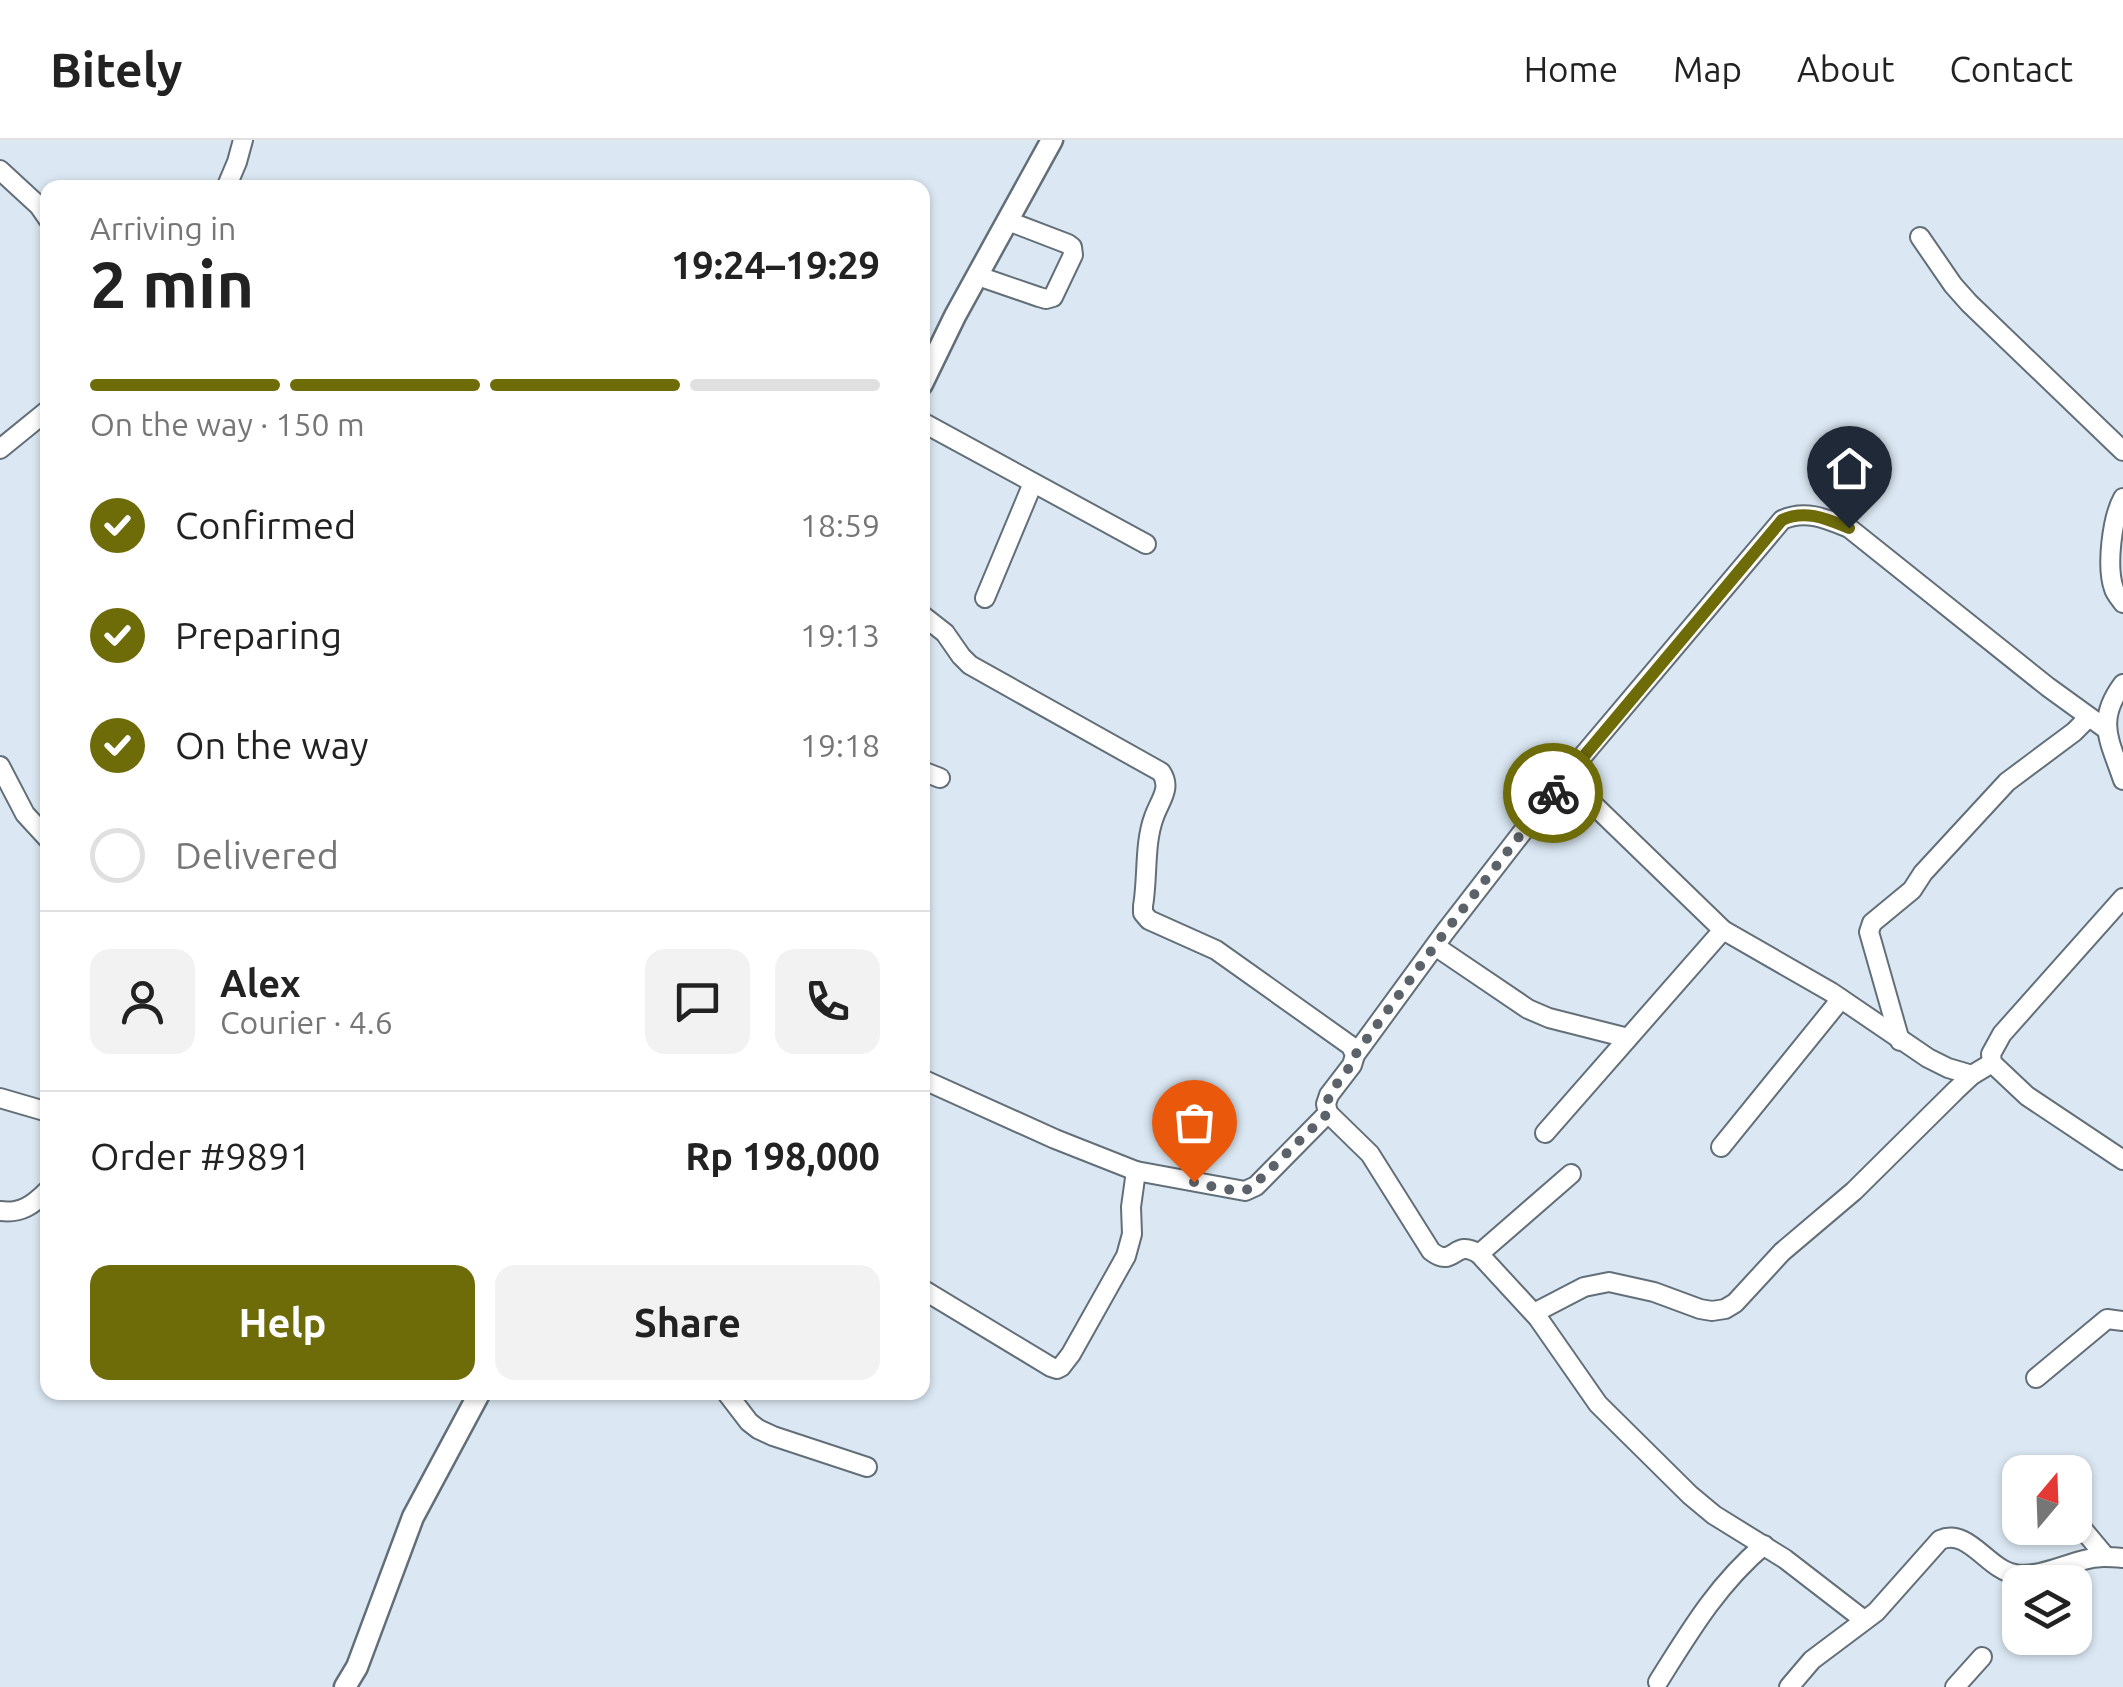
<!DOCTYPE html>
<meta charset="utf-8">
<style>
body{margin:0;font-family:Ubuntu,sans-serif;background:#f2f2f2;color:#222;height:100vh;display:flex;flex-direction:column;font-size:38px;white-space:nowrap}
*{box-sizing:border-box;margin:0}
p{font-size:32px;color:#767676}
.icon{flex:none;width:55px;height:55px;fill:none;stroke:currentColor;stroke-width:2;stroke-linecap:round;stroke-linejoin:round}
.map{position:relative;flex:1;overflow:hidden}
.side{position:absolute;left:40px;top:40px;width:890px;height:1220px;display:flex;flex-direction:column;background:#fff;border-radius:20px;box-shadow:0 2px 8px #0004}
.side>*{flex:none}
.needle{width:65px;rotate:19deg}
.controls{position:absolute;left:2002px;top:1315px;display:grid;gap:20px}
.controls a{display:grid;place-items:center;width:90px;height:90px;border-radius:20px;background:#fff;box-shadow:0 2px 8px #0004;font-size:50px}
.pin{position:absolute;display:grid;place-items:center;width:85px;height:85px;color:#fff;margin:-102px -42px;border-radius:50% 50% 50% 0;rotate:-45deg;box-shadow:0 0 10px #0007}
.pin .icon{rotate:45deg}
.courier{position:absolute;display:grid;place-items:center;width:100px;height:100px;margin:-50px;border:8px solid #6e6b09;border-radius:50%;background:#fff;color:#222;box-shadow:0 2px 12px #0007}
.headline em{font-style:normal;font-weight:700}
.headline div{display:flex;flex-direction:column-reverse}
.headline{display:flex;align-items:center;justify-content:space-between;height:170px;padding:0 50px}
h1{font-size:65px;font-weight:700;line-height:75px}
.bar{display:grid;grid-template-columns:repeat(4,1fr);gap:15px 10px;align-content:center;height:120px;padding:0 50px}
.bar i{height:12px;border-radius:8px;background:#e0e0e0}
.bar .selected{background:#6e6b09}
.bar p{grid-column:span 4}
.line{display:flex;align-items:center;gap:25px;padding:0 50px;border-top:2px solid #e0e0e0}
.line div{flex:1}
.round{display:grid;place-items:center;flex:none;width:105px;height:105px;border-radius:20px;background:#f2f2f2}
ol{padding:0 50px;list-style:none}
li{display:flex;align-items:center;gap:30px;height:110px}
li p{margin-inline-start:auto}
li .icon{padding:10px;border-radius:50%;background:#6e6b09;color:#fff;stroke-width:4}
li:last-child{color:#767676}
li i{width:55px;height:55px;border:5px solid #e0e0e0;border-radius:50%}
.button{display:flex;gap:20px;margin-top:auto;padding:20px 50px}
.button a{flex:1;height:115px;border-radius:20px;background:#6e6b09;color:#fff;font-size:40px;font-weight:700;line-height:115px;text-align:center}
.button a+a{background:#f2f2f2;color:#222}
header{display:flex;align-items:center;gap:60px;box-sizing:border-box;height:140px;padding:0 50px;background:#fff;border-bottom:2px solid #e0e0e0}
header strong{font-size:48px}
nav{display:flex;gap:55px;margin-inline-start:auto;font-size:35px}
.map>svg:first-child{display:block}
</style>
<header>
<strong>Bitely</strong>
<nav><a>Home</a><a>Map</a><a>About</a><a>Contact</a></nav>
</header>
<div class="map">
<svg width="2123" height="1547" viewBox="0 0 2123 1547">
<rect width="100%" height="100%" fill="#dbe8f3"/>
<g fill="none" stroke-linecap="round" stroke-linejoin="round">
<g stroke="#636f78" stroke-width="22">
<g id="minor">
<polyline points="0,30 39,66 48,79"/>
<polyline points="226,48 237,22 243,0"/>
<polyline points="1920,97 1953,145 1969,163 2123,311"/>
<polyline points="978,136 1039,157 1046,159 1053,157 1073,115 1072,107 1068,104 1008,81"/>
<polyline points="922,282 1146,404"/>
<polyline points="0,309 48,270"/>
<path d="M2123,358C2112,378 2106,427 2114,449C2115,453 2121,460 2123,463"/>
<polyline points="985,458 1033,343"/>
<path d="M922,475L945,493L961,516L970,525L1161,632C1172,648 1160,660 1154,677C1144,704 1148,737 1143,766V773L1149,780L1216,810L1351,906L1355,915L1352,925L1329,955L1326,964L1328,973L1370,1014L1431,1111C1455,1130 1453,1097 1479,1114L1538,1178L1598,1264L1690,1355L1714,1375L1785,1419L1864,1480"/>
<path d="M2123,544C2095,581 2110,601 2123,640"/>
<polyline points="0,626 25,674 48,699"/>
<polyline points="922,631 940,638"/>
<polyline points="1565,637 1723,790 1831,852 1928,918 1948,928 1972,935"/>
<polyline points="2123,758 2002,894 1991,914 1992,923 2027,956 2123,1020"/>
<polyline points="1435,806 1528,869 1549,878 1628,898"/>
<polyline points="1900,901 1869,792 1872,783 1912,750 1923,733 2007,642 2074,592 2089,577"/>
<path d="M1355,915L1445,792L1565,637L1782,380C1805,369 1827,379 1849,388L2048,547L2106,589"/>
<polyline points="922,939 1055,999 1136,1031 1245,1051 1256,1046 1328,973"/>
<polyline points="0,958 48,972"/>
<polyline points="1545,993 1723,790"/>
<polyline points="1721,1007 1841,859"/>
<path d="M0,1071C21,1074 33,1065 48,1050"/>
<polyline points="1479,1114 1571,1034"/>
<polyline points="922,1149 1051,1227 1057,1229 1061,1227 1071,1214 1126,1116 1132,1094 1131,1067 1136,1031"/>
<polyline points="1534,1173 1584,1147 1609,1142 1654,1152 1700,1169 1712,1171 1725,1169 1735,1163 1782,1112 1854,1051 1956,950 1972,935 1992,923"/>
<polyline points="2036,1238 2107,1179 2123,1181"/>
<polyline points="726,1252 749,1282 758,1289 773,1296 867,1327"/>
<polyline points="2075,1380 2106,1417"/>
<path d="M1658,1542C1690,1491 1717,1445 1764,1405"/>
<path d="M1789,1547L1812,1520L1876,1472L1940,1400C1968,1387 1988,1430 2015,1434C2037,1438 2063,1425 2084,1420C2097,1416 2110,1417 2123,1418"/>
<polyline points="1955,1547 1982,1517"/>
</g>
</g>
<g stroke="#636f78" stroke-width="25">
<g id="tertiary">
<polyline points="922,244 955,176 1052,0"/>
<polyline points="345,1547 357,1527 413,1377 480,1252"/>
</g>
</g>
<use href="#minor" stroke="#fff" stroke-width="18"/>
<use href="#tertiary" stroke="#fff" stroke-width="20"/>
</g>
<g fill="none" stroke-linecap="round" stroke-linejoin="round">
<path stroke="#5b6269" stroke-width="10" stroke-dasharray="0 18" d="M1194,1042C1212,1046 1232,1053 1250,1049L1328,973C1322,950 1349,937 1355,915L1445,792L1553,653"/>
<path stroke="#6e6b09" stroke-width="12" d="M1553,653L1782,380C1805,369 1827,379 1849,388"/>
</g>
</svg>
<div class="controls">
<a><svg class="needle" viewBox="-14 -14 28 28"><path d="M0-13l5 13h-10z" fill="#e53935"/><path d="M0 13l5-13h-10z" fill="#767676"/></svg></a>
<a><svg class="icon" aria-label="layers" viewBox="0 0 24 24"><path d="M12 4l9 5-9 5-9-5zM3 14l9 5 9-5"/></svg></a>
</div>
<div class="pin" style="left:1194px;top:1042px;background:#ea580c"><svg class="icon" aria-label="bag" viewBox="0 0 24 24"><path d="M5 8h14l-1 12H6zM9 8a3 3 0 0 1 6 0"/></svg></div>
<div class="pin" style="left:1849px;top:388px;background:#1f2937"><svg class="icon" aria-label="home" viewBox="0 0 24 24"><path d="M3 11l9-7 9 7M6 9v11h12V9"/></svg></div>
<div class="courier" style="left:1553px;top:653px"><svg class="icon" aria-label="bike" viewBox="0 0 24 24"><circle cx="6" cy="16" r="4"/><circle cx="18" cy="16" r="4"/><path d="M6 16l4-8h5l3 8M10 8l3 8H6M13 5h3"/></svg></div>
<section class="side">
<div class="headline"><div><h1>2 min</h1><p>Arriving in</p></div><em>19:24–19:29</em></div>
<div class="bar"><i class="selected"></i><i class="selected"></i><i class="selected"></i><i></i><p>On the way · 150 m</p></div>
<ol>
<li><svg class="icon" aria-label="check" viewBox="0 0 24 24"><path d="M5 12l5 5 9-10"/></svg>Confirmed<p>18:59</p></li>
<li><svg class="icon" aria-label="check" viewBox="0 0 24 24"><path d="M5 12l5 5 9-10"/></svg>Preparing<p>19:13</p></li>
<li><svg class="icon" aria-label="check" viewBox="0 0 24 24"><path d="M5 12l5 5 9-10"/></svg>On the way<p>19:18</p></li>
<li><i></i>Delivered</li>
</ol>
<div class="line" style="height:180px"><a class="round"><svg class="icon" aria-label="person" viewBox="0 0 24 24"><circle cx="12" cy="8" r="4"/><path d="M4 21q1-7 8-7t8 7"/></svg></a><div><b>Alex</b><p>Courier · 4.6</p></div><a class="round"><svg class="icon" aria-label="chat" viewBox="0 0 24 24"><path d="M4 5h16v11H9l-5 4z"/></svg></a><a class="round"><svg class="icon" aria-label="phone" viewBox="0 0 24 24"><path d="M5 4h4l2 5-3 2q2 4 5 5l2-3 5 2v4C11 20 4 13 5 4z"/></svg></a></div>
<div class="line" style="height:130px"><div>Order #9891</div><b>Rp 198,000</b></div>
<div class="button"><a>Help</a><a>Share</a></div>
</section>
</div>
